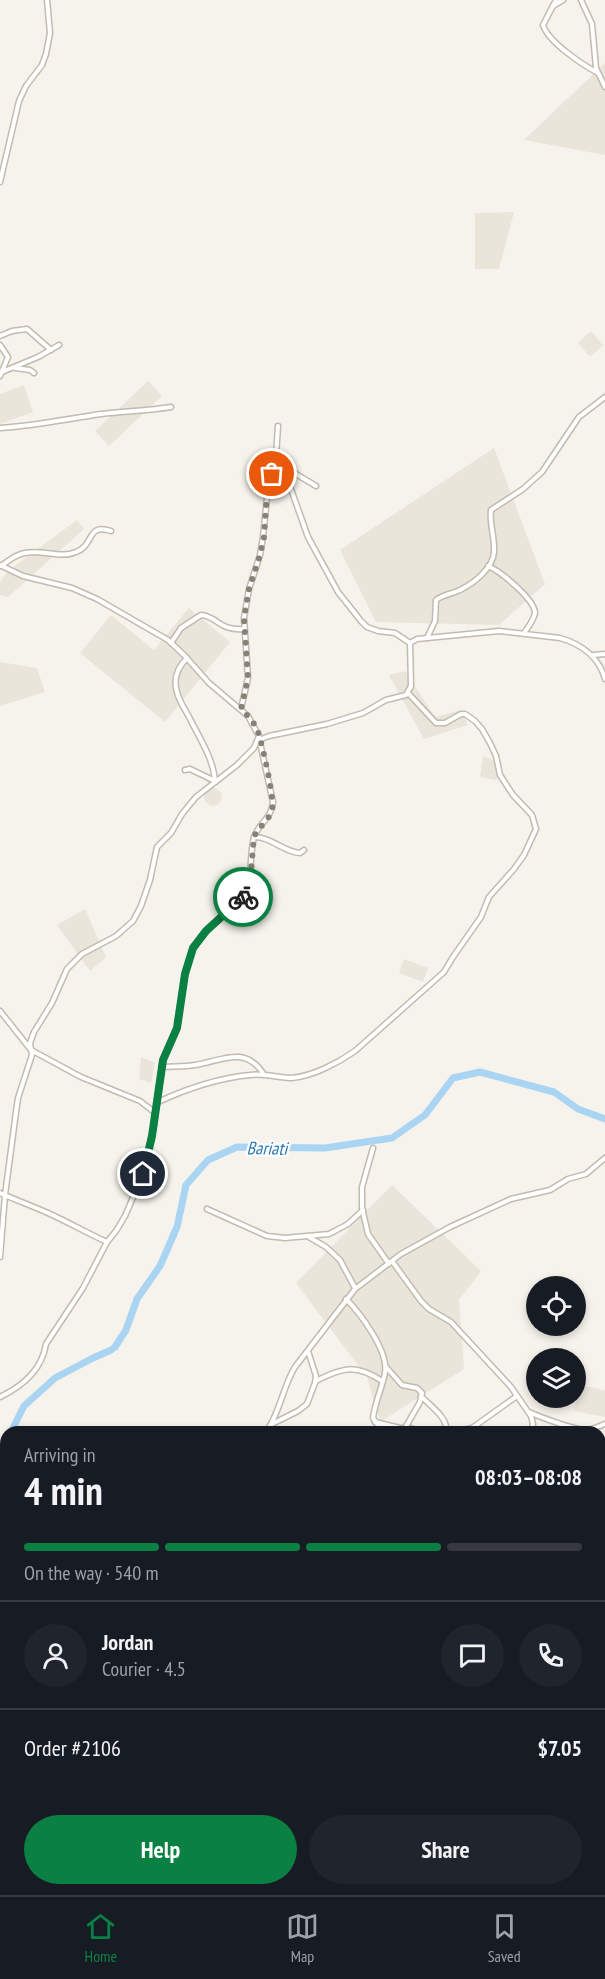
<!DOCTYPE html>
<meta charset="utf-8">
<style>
body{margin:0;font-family:"PT Sans Narrow",sans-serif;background:#20242c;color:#f1f3f6;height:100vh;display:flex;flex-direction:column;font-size:22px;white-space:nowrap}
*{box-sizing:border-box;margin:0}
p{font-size:20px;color:#9ea1a6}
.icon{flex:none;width:33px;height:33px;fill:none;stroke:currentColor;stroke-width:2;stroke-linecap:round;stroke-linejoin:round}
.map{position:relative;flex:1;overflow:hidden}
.sheet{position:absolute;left:0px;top:1426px;width:606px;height:470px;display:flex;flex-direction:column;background:#171b24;border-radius:18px 18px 0 0;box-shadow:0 3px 9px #0003}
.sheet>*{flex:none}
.fabs{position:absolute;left:526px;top:1276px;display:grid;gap:12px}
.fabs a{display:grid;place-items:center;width:60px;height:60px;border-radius:50%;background:#171b24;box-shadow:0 3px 9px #0003;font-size:30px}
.pin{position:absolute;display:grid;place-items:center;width:51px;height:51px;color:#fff;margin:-26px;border:3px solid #fff;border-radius:50%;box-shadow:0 2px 6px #0007}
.courier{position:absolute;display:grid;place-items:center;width:60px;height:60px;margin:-30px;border:4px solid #0b8043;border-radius:50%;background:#fff;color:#222;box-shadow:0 2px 8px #0007}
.overview em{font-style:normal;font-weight:700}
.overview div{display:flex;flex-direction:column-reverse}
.overview{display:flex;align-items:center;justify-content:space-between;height:102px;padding:0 24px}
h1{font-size:39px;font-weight:700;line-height:45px}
.bar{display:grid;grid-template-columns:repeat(4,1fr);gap:9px 6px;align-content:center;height:72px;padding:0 24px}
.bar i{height:8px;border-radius:4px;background:#363941}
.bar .active{background:#0b8043}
.bar p{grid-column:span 4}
.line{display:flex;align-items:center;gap:15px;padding:0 24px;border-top:2px solid #363941}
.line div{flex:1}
.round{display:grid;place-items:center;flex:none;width:63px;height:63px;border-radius:32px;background:#20242c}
.cta{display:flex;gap:12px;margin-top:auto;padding:12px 24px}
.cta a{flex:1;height:69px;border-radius:36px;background:#0b8043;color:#fff;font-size:24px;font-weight:700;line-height:69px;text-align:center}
.cta a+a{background:#20242c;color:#f1f3f6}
.tab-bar{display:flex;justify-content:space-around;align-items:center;height:84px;border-top:2px solid #363941;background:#171b24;font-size:16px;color:#9ea1a6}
.tab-bar a{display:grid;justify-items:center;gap:3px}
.tab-bar .active{color:#0b8043}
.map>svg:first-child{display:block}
</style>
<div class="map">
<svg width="605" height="1895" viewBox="0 0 605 1895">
<rect width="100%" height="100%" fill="#f6f3ec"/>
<g fill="#eae5da">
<polygon points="605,63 605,155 524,140"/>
<polygon points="514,212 499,269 475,269 475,213"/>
<polygon points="591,331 603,345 590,357 578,343"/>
<polygon points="148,381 162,396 109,446 95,431"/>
<polygon points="24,385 33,412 0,424 0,394"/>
<polygon points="494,448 545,584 499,625 376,622 340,550"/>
<polygon points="77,520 84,529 8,597 0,595 0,582 8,571"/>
<polygon points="189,608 230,642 165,722 80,653 111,615 154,650"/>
<polygon points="0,662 37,668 45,692 0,706"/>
<polygon points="405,671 435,717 461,710 468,725 424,739 389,675"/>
<polygon points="483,756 502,764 496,780 480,777"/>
<circle cx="213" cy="797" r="9"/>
<polygon points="85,909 106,957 90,971 57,925"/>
<polygon points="404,959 428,968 423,982 399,973"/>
<polygon points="141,1057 155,1063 151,1083 139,1079"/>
<polygon points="392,1185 481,1271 459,1300 464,1369 380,1422 367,1377 296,1283"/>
<polygon points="579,1385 605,1390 605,1417 574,1411"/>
</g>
<polygon fill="#d2eab5" points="67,1890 243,1890 249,1895 68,1895"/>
<polygon fill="#a9d4f2" points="6,1799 6,1890 62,1890 62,1895 0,1895 0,1801"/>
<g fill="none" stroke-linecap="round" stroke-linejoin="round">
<g stroke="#a9d4f2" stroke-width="7">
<polyline points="11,1432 24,1406 55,1378 93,1358 111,1350 115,1347 126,1330 137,1299 160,1266 177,1227 186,1185 208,1160 237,1147 325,1148 392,1138 425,1115 453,1078 480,1072 554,1092 578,1109 605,1119"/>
<polyline points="0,1602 6,1592"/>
</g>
<g stroke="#c2bbae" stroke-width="7">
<g id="minor">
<path d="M556,0L543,25C548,42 583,65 598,73"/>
<polyline points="581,0 592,24 596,68 605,87"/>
<polyline points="553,6 563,0"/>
<polyline points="0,182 19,101 26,86 42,65 46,54 50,33 47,0"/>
<polyline points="0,336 12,331 27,329 51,350"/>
<polyline points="0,345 8,357 0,376"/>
<polyline points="15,368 30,370 34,373"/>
<polyline points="2,372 38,357 59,345"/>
<path d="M0,428C34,426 67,419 101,414C124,411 147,411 171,407"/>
<polyline points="277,454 282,464 308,537 338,592 361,621 367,627 378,631 395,633 410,643"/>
<polyline points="284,470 291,471 316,486"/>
<polyline points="0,565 23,576 72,588 97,599 168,640 184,655 209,683 248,716 259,736 254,748 237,765 196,797 182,814 171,833 157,847 150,880 141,906 133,921 116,936 82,954 67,969 52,1003 34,1032 30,1043 32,1055 18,1098 16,1112 5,1195 0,1257"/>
<path d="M1,566C8,561 16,554 25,553C42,549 60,559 76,552C95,545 86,523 111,531"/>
<path d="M488,566C500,571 533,598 535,612C535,619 528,627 524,633"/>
<path d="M427,638L435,621L436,600C444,594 453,594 462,589C475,582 493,568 494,552C495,538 489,522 491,510L523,489L542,472L579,417L605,397"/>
<path d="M171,643L181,628L201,615C217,616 219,631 244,629"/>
<polyline points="593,655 605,654"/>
<path d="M187,658C178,667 173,679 177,692C179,702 187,712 191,721C201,740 214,761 215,782"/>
<polyline points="241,709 248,678 244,618 249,589 260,555 263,537 268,488 276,456 278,426"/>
<path d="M259,740L269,736L327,724L363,713L386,700L406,695L411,686L410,643L417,639L499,631L560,638C581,644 599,657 605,679"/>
<polyline points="185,770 190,769 215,781"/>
<path d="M254,837C272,837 283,852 300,853L304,850"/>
<polyline points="0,1011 31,1050 81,1077 140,1101 154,1112"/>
<path d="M162,1067C173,1066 184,1067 195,1065C221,1061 244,1045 263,1073"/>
<path d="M158,1102C186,1089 219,1078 250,1075C265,1073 278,1078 292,1078C313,1076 338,1063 355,1051L444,972L453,957L481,917L489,897L514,869L524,855L536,829L532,815L513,795L500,775L496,756L490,743L482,729L475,721L465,714H461L445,723H436L408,693"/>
<polyline points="373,1148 362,1187 362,1208 368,1234 389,1264"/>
<path d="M0,1193C16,1200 32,1206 48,1213C68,1222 87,1233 107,1242"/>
<polyline points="207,1209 267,1236 285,1238 329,1234 348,1224 363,1210"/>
<polyline points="309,1237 326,1247 340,1260 355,1288"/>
<polyline points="392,1261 421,1301 429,1309 451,1322 511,1387 531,1416 533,1424 531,1432"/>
<path d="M346,1299C360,1313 389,1351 385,1373C382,1388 375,1402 373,1418L380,1428V1432"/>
<polyline points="386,1367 402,1385 417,1388 422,1393 420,1402 405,1428"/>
<path d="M316,1381C343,1367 356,1364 382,1381"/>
<path d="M421,1396C430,1406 449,1418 446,1432"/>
<path d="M0,1397C23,1386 42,1370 46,1344L83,1288L107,1242L116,1231L125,1216L143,1174L152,1136L163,1060L177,1028L185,974L193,948L206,931L242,897L250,883C251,870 250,846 255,835C261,821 271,819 273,802L259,738"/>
<path d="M529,1412C540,1417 575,1430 586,1430C593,1430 599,1426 605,1424"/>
<polyline points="375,1422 400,1428 411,1428 417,1432"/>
<polyline points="272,1424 298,1411 307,1404 315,1383 316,1376 308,1351"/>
<path d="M266,1432C281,1411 282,1388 295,1367L355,1289L401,1254L450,1227L511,1199L550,1190L568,1179L586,1174L605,1158"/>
<polyline points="454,1432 472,1428 517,1396"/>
<polyline points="0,1499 6,1497"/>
<polyline points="600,1513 605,1510"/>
<polyline points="600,1650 603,1659 600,1675"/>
</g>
</g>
<g stroke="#c2bbae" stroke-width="8">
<polyline id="tertiary" points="600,1797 605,1797"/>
</g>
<use href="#minor" stroke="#fff" stroke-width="4"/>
<use href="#tertiary" stroke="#fff" stroke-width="4.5"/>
</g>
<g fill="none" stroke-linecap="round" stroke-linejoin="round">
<path stroke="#878178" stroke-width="6" stroke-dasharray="0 10.8" d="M243,897L250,883L254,837C258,827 269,821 272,810C275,799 262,744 258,732C255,723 248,716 241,709L248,678L244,618L249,589L260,555L264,537L266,506L272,474"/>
<polyline stroke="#0b8043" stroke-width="8" points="143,1174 152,1136 163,1060 177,1028 185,974 193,948 206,931 243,897"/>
</g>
<g text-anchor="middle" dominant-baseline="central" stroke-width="4.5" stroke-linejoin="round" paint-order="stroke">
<g font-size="18" font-style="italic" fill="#2e7ab2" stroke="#fff">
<text transform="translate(267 1148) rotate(1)">Bariati</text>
</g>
</g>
</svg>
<div class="fabs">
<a><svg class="icon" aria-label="locate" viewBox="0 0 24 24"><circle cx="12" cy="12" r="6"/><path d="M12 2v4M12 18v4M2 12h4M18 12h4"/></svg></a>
<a><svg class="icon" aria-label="layers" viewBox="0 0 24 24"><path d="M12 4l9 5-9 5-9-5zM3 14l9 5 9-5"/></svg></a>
</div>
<div class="pin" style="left:272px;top:474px;background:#ea580c"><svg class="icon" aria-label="bag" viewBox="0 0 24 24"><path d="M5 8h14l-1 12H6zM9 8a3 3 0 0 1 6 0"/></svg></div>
<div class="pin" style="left:143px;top:1174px;background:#1f2937"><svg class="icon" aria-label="home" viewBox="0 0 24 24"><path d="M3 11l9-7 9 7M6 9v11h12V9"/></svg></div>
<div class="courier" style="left:243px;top:897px"><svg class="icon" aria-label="bike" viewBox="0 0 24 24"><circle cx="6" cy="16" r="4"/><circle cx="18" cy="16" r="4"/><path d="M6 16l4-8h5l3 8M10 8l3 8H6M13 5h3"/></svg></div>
<section class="sheet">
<div class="overview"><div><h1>4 min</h1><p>Arriving in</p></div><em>08:03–08:08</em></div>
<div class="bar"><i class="active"></i><i class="active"></i><i class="active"></i><i></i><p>On the way · 540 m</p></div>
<div class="line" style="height:108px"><a class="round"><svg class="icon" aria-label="person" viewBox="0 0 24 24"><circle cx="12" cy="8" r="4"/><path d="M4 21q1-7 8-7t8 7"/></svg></a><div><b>Jordan</b><p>Courier · 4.5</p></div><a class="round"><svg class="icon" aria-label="chat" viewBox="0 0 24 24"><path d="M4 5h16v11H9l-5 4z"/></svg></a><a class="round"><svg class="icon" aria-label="phone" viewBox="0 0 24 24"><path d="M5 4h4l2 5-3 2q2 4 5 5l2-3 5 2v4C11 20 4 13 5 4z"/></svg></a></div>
<div class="line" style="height:78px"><div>Order #2106</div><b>$7.05</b></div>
<div class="cta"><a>Help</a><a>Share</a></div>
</section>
</div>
<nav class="tab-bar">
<a class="active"><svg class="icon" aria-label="home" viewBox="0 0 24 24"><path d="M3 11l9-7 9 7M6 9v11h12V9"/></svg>Home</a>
<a><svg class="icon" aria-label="map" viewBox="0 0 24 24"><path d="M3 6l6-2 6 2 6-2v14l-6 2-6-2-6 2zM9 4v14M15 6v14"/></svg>Map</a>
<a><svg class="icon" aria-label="saved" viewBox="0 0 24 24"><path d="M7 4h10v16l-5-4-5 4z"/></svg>Saved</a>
</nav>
